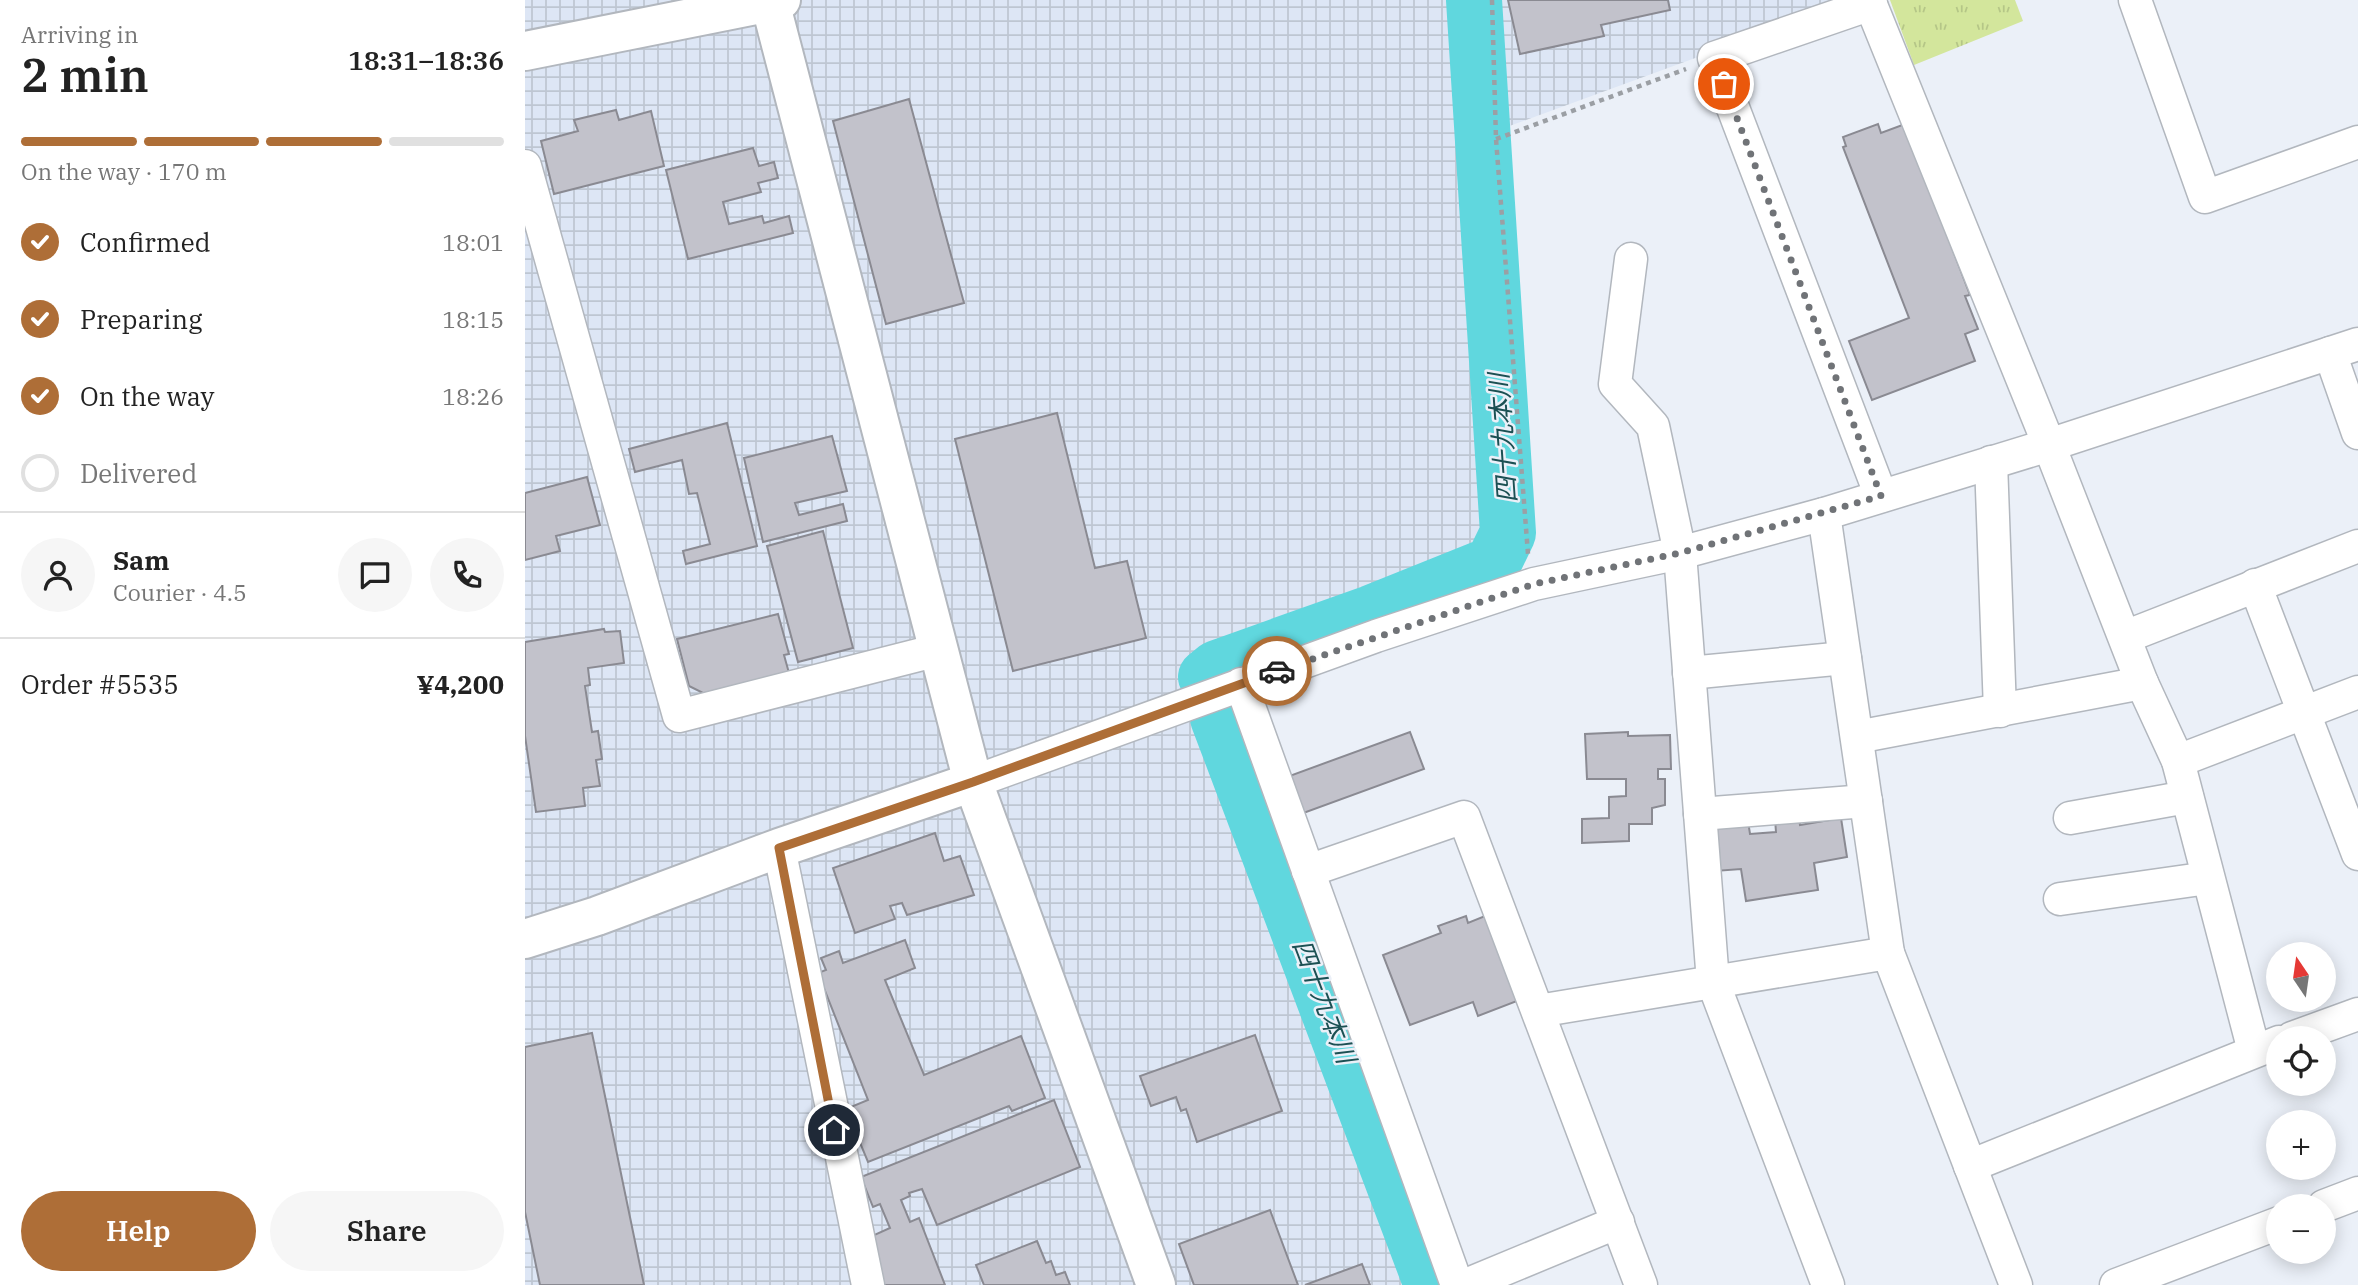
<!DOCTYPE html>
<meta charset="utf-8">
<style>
body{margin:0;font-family:"IBM Plex Serif","Noto Sans JP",serif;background:#f6f6f6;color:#222;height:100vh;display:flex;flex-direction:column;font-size:26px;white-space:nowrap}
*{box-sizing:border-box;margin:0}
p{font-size:23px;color:#767676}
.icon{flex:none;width:38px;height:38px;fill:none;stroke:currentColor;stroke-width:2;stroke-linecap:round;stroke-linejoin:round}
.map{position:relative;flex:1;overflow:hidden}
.panel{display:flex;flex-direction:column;background:#fff;width:525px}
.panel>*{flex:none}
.needle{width:46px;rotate:347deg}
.fabs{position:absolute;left:1741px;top:942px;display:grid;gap:14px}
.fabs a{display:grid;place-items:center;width:70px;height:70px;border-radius:50%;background:#fff;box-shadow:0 4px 18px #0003;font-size:35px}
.pin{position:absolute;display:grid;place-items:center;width:60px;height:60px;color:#fff;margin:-30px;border:4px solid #fff;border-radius:50%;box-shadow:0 2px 7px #0007}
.courier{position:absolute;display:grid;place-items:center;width:70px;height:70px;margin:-35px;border:5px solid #ae6e37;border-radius:50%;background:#fff;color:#222;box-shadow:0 2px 9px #0007}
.overview em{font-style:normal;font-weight:600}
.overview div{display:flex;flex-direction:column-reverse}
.overview{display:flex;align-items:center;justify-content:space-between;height:119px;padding:0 21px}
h1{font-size:46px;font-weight:600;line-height:52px}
.bar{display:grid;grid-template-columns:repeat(4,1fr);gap:10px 7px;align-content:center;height:84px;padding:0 21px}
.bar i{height:9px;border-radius:5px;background:#e0e0e0}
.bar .active{background:#ae6e37}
.bar p{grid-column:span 4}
.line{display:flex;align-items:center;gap:18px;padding:0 21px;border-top:2px solid #e0e0e0}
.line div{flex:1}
.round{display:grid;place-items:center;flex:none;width:74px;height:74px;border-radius:37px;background:#f6f6f6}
ol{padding:0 21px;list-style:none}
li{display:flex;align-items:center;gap:21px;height:77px}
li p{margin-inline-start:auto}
li .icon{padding:7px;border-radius:50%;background:#ae6e37;color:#fff;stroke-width:4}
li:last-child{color:#767676}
li i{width:38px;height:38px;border:4px solid #e0e0e0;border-radius:50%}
.primary-button{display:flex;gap:14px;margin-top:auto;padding:14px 21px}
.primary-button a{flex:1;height:80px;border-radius:42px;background:#ae6e37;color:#fff;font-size:28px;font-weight:600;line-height:80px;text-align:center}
.primary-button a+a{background:#f6f6f6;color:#222}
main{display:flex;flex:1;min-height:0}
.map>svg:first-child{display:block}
</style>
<main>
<section class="panel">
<div class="overview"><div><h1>2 min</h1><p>Arriving in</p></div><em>18:31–18:36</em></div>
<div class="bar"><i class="active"></i><i class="active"></i><i class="active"></i><i></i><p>On the way · 170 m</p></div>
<ol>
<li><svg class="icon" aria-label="check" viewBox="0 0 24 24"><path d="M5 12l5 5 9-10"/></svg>Confirmed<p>18:01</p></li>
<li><svg class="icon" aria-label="check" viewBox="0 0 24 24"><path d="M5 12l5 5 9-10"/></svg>Preparing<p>18:15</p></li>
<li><svg class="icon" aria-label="check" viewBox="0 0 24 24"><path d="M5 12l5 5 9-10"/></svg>On the way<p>18:26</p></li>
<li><i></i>Delivered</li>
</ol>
<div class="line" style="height:126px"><a class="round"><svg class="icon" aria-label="person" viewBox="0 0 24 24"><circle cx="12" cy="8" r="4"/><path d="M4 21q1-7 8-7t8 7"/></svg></a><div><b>Sam</b><p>Courier · 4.5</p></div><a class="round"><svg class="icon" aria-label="chat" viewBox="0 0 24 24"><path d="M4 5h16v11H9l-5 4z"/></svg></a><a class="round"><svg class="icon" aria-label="phone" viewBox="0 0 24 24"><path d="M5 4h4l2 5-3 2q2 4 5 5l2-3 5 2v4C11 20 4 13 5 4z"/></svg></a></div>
<div class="line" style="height:91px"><div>Order #5535</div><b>¥4,200</b></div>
<div class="primary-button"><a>Help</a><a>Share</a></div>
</section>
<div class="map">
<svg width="1833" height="1285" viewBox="0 0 1833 1285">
<defs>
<pattern id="industrial-grid" width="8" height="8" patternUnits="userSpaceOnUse" patternTransform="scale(1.75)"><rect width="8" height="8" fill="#dde6f5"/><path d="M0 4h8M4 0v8" fill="none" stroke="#bec6d2"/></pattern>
<pattern id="park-tufts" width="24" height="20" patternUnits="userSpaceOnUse" patternTransform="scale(1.75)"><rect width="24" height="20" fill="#d3e69c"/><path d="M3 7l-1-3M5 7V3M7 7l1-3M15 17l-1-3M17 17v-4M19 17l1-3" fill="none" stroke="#b5c687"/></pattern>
</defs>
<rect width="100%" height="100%" fill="#ebf0f8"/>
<polygon fill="url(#industrial-grid)" points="0,0 1311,0 1173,57 979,128 993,550 985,565 965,575 718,672 935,1285 0,1285"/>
<polygon fill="url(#park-tufts)" points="1365,0 1490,0 1498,21 1389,65"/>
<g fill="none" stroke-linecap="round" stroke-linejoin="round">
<g stroke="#60d7de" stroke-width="56">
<polyline points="681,677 692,668 846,613 968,564 983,533 949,0"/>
<polyline points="693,718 907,1285"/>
</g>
</g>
<g fill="#c2c2cb" stroke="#8a8a92" stroke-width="2">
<polygon points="983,0 1143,0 1145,10 1076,25 1079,36 995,54"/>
<polygon points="384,99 439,303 361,324 308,121"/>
<polygon points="91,110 94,120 126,111 139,166 29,194 16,141 53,131 49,120"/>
<polygon points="1353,124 1356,133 1380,124 1445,295 1440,296 1453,329 1440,334 1450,361 1347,400 1324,341 1384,318 1318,147 1321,146 1318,137"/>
<polygon points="228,148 234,166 249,162 253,178 233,183 236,192 198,202 204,224 237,216 239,223 264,216 268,233 163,259 141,170"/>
<polygon points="532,413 570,568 602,561 621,638 488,671 430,439"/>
<polygon points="202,423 232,546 161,564 158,551 185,544 172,493 164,494 157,460 110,472 104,449"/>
<polygon points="307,436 322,491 270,503 274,515 318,504 322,521 238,542 219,458"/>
<polygon points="62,477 75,525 31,536 35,551 0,560 0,493"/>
<polygon points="298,531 328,648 273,662 242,546"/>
<polygon points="253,614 264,654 259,655 264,673 182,695 164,686 152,639"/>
<polygon points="79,629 80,632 95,631 99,663 63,668 65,685 60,686 67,732 73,731 77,759 71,760 75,786 58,788 60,806 11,812 0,736 0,642"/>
<polygon points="885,732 899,769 773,815 759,778"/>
<polygon points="1103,732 1103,736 1145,735 1146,769 1133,769 1133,779 1140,779 1140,805 1127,808 1127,824 1104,824 1104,841 1057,843 1057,819 1084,818 1084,797 1101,796 1101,779 1062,779 1060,734"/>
<polygon points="1274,817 1275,825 1316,818 1322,857 1289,863 1293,890 1221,901 1216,869 1190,871 1183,823 1223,821 1225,834 1251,832 1250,819"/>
<polygon points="410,833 419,861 435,856 449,895 382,915 377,903 365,906 370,919 330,933 308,868"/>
<polygon points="941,916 943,923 960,916 992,1001 953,1016 948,1002 885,1025 858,955 916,933 913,926"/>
<polygon points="380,940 390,968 360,980 399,1075 496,1036 520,1098 487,1111 484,1106 343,1162 321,1109 343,1100 293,973 301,970 296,958 314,951 318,963"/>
<polygon points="67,1033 119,1285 15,1285 0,1212 0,1047"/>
<polygon points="730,1035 757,1111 672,1142 661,1109 656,1111 651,1097 626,1106 615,1076"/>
<polygon points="529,1100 555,1167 412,1225 397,1189 384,1193 385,1196 376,1200 385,1222 394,1218 420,1285 357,1285 347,1236 365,1228 355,1204 348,1207 336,1177"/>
<polygon points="745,1210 773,1285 669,1285 654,1244"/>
<polygon points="512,1241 521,1263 526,1261 531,1275 540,1272 545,1285 459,1285 451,1265"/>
<polygon points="837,1264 845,1285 780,1285"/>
</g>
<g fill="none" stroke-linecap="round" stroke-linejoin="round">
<g stroke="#b2b7be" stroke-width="35">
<g id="street">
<polyline points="1610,0 1680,197 1833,142"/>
<polyline points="1346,4 1189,58 1356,496"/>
<polyline points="0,166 154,716 413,650"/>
<polyline points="1106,259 1090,384 1128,426 1155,553 1188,982 1303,1285"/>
<polyline points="1805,353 1833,433"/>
<polyline points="1466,462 1475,711"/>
<polyline points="1299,514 1363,953"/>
<polyline points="1730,585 1833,854"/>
<polyline points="1600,637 1833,546"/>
<polyline points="1164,673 1320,658"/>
<polyline points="716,684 932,1285"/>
<polyline points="1332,737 1617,683"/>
<polyline points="1653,761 1833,692"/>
<polyline points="448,782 851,636 1009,584 1155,553 1299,514 1524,445 1344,0"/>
<polyline points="1175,814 1341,801"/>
<polyline points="1545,818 1662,797"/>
<polyline points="254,848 343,1285"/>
<polyline points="783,871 939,817 1116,1285"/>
<polyline points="1535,899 1683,878"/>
<polyline points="1013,1011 1363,953 1491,1285"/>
<polyline points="1767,1038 1833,1014"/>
<polyline points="1729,1051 1653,761 1617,683 1524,445 1833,344"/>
<polyline points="1445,1166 1754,1042"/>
<polyline points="1799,1206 1833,1193"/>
<polyline points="941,1285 1093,1222"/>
<polyline points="1591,1285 1754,1223"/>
</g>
</g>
<g stroke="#b2b7be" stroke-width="42">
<g id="secondary">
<polyline points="245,2 448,782 631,1285"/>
<polyline points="0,51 256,0"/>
<polyline points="0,939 72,916 254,848 448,782"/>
</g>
</g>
<g stroke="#9b9fa4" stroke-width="4.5" stroke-dasharray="5 5" stroke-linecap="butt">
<polyline points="967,0 971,139 1003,554"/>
<polyline points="971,139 1161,69"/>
</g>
<use href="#street" stroke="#fff" stroke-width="32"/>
<use href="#secondary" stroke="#fff" stroke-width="38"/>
</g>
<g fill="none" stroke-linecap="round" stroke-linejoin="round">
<polyline stroke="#707377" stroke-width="7" stroke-dasharray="0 12.6" points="752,671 1009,584 1155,553 1356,496 1199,84"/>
<polyline stroke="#ae6e37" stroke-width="9" points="309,1130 254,848 448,782 752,671"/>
</g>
<g text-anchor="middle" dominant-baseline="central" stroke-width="5" stroke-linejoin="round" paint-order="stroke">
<g font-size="26" font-style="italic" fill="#1b5053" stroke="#ebf0f8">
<text transform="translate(977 438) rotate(-94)">四十九本川</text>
<text transform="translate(800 1001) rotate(69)">四十九本川</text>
</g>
</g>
</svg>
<div class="fabs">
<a><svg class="needle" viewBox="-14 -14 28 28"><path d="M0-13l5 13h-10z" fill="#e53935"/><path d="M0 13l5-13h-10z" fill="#767676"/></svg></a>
<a><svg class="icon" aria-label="locate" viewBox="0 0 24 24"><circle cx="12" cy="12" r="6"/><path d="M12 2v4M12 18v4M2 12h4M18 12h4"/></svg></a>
<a>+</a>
<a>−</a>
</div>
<div class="pin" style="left:1199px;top:84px;background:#ea580c"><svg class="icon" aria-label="bag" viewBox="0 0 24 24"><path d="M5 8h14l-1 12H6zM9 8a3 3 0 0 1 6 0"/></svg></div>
<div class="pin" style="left:309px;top:1130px;background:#1f2937"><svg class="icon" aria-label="home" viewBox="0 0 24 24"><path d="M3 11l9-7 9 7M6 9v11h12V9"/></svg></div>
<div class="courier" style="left:752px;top:671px"><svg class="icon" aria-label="car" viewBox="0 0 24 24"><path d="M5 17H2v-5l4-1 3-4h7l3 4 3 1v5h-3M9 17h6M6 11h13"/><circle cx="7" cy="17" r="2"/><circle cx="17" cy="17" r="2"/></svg></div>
</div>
</main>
